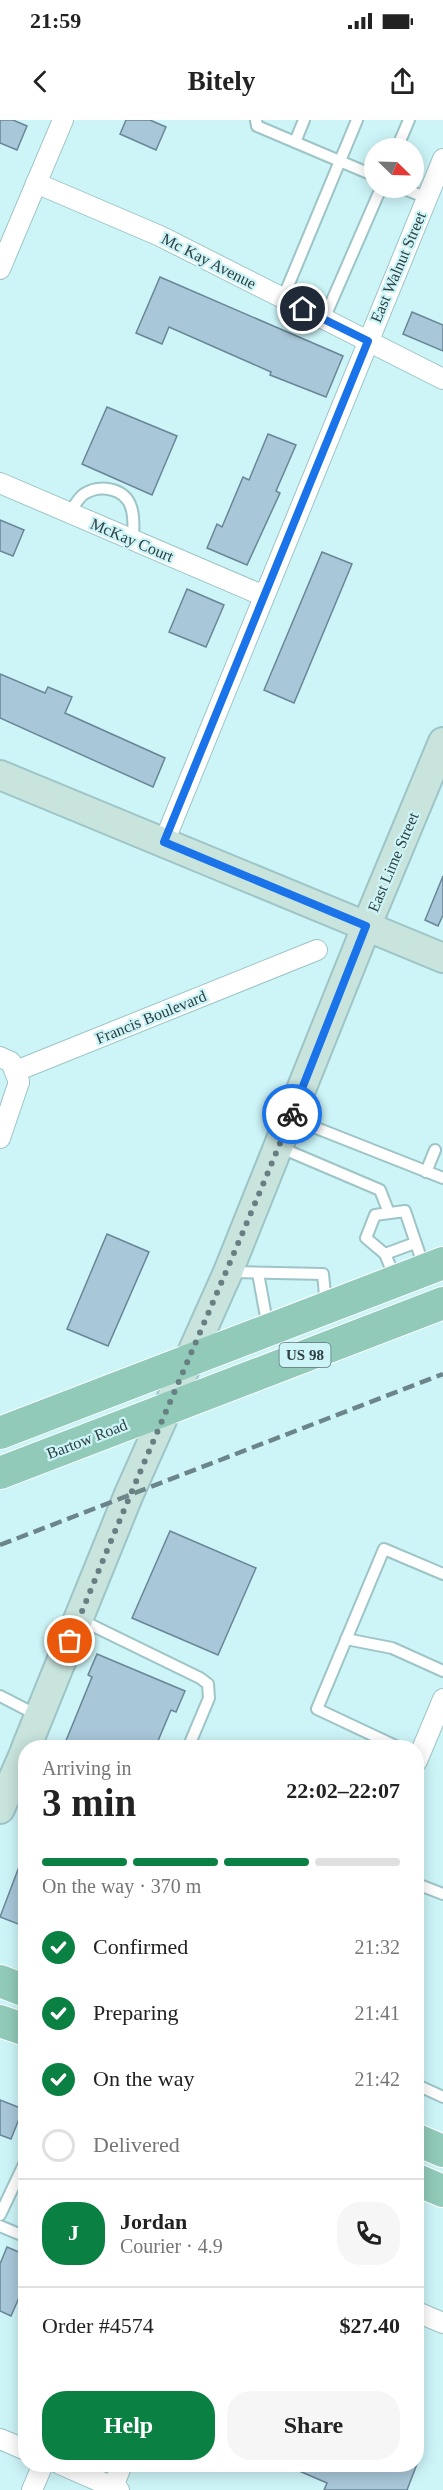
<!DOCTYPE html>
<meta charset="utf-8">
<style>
body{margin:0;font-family:"Times New Roman",serif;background:#f6f6f6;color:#222;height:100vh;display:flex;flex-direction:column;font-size:22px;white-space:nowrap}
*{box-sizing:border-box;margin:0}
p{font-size:20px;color:#767676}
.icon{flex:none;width:33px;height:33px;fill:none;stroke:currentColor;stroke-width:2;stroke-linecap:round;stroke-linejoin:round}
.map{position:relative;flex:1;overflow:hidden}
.sheet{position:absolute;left:18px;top:1620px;width:406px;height:732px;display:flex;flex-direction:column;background:#fff;border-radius:24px;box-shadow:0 3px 15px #0003}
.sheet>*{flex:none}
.needle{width:39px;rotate:113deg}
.buttons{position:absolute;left:364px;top:18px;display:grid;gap:12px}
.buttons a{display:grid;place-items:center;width:60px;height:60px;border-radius:50%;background:#fff;box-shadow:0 3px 15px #0003;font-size:30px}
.pin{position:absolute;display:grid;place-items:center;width:51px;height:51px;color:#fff;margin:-26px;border:3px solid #fff;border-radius:50%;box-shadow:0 2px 6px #0007}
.courier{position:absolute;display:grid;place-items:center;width:60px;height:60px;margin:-30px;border:4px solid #1a73e8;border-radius:50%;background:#fff;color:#222;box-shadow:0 2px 8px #0007}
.headline em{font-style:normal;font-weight:600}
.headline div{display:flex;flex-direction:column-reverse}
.headline{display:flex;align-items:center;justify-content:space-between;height:102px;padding:0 24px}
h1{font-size:39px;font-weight:600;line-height:45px}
.bar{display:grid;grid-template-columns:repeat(4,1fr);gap:9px 6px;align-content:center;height:72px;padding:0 24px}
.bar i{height:8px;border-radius:4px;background:#e0e0e0}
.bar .current{background:#0b8043}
.bar p{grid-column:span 4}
.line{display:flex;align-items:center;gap:15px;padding:0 24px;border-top:2px solid #e0e0e0}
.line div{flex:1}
.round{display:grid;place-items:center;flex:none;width:63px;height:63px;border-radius:24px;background:#f6f6f6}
ol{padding:0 24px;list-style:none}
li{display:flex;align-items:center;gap:18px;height:66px}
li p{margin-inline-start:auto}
li .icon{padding:6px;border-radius:50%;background:#0b8043;color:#fff;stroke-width:4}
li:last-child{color:#767676}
li i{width:33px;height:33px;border:3px solid #e0e0e0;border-radius:50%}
.cta{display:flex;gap:12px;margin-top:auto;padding:12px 24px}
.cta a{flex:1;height:69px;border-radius:24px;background:#0b8043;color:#fff;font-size:24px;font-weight:600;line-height:69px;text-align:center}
.cta a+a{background:#f6f6f6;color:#222}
.status{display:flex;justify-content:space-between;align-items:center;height:42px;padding:0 30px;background:#fff;direction:ltr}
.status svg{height:16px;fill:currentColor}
header{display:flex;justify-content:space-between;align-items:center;height:78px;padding:0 24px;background:#fff;font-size:27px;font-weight:600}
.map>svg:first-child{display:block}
</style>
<div class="status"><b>21:59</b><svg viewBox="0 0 49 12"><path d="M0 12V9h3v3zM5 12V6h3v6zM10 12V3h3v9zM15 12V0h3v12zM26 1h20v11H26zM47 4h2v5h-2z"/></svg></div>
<header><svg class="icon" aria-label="back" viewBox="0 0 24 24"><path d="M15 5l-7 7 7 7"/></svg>Bitely<svg class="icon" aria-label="share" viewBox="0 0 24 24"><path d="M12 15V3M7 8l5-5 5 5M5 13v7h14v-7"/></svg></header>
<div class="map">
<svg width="443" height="2370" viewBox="0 0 443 2370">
<rect width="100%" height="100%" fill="#cdf5f8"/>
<g fill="#a8c7d9" stroke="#698697" stroke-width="1.5">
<polygon points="0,0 13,0 27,6 17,30 0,23"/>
<polygon points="126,0 150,0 166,7 156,30 120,14"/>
<polygon points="160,157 343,236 326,277 270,255 271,252 169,207 162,224 136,213"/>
<polygon points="412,192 443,205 443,231 403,214"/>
<polygon points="107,287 177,316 152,375 82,344"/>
<polygon points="268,314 296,325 276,371 280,373 247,445 207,428 217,404 222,407 243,357 249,360"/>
<polygon points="0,400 24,410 13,436 0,431"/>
<polygon points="322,432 352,444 294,583 264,570"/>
<polygon points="187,469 224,485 206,527 169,512"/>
<polygon points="0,554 45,573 48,567 72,577 65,593 165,638 153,667 0,598"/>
<polygon points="443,756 443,795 438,806 425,800"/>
<polygon points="107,1114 149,1132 108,1226 67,1209"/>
<polygon points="170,1411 256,1448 218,1535 132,1498"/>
<polygon points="97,1534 185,1571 176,1592 171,1590 155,1628 63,1628 92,1557 88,1555"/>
<polygon points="25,1731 26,1731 26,1807 0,1797"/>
<polygon points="0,1980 23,1989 11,2019 0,2015"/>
<polygon points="7,2127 26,2135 26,2162 11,2196 0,2191 0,2144"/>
<polygon points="283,2344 417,2344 407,2370 324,2370 327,2363"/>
</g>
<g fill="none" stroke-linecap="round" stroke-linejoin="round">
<g stroke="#9dc4c7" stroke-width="14">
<g id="lane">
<polyline points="256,0 257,6 375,56"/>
<polyline points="295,22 304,0"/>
<polyline points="397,28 409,0"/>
<polyline points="402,68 427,78"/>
<polyline points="283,178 357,0"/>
<polyline points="324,199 381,68"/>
<path d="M69,393C74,387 78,378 84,374C100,364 125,368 131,387C135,398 133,409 133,420"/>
<polyline points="291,998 443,1058"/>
<polyline points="279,1027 380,1070 389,1093"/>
<polyline points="426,1052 435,1030"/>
<polyline points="385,1134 415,1123"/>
<polyline points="231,1152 323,1154 326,1185"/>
<polyline points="258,1153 268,1208"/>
<polyline points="396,1160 385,1134 366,1118 375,1095 405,1091 424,1147"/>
<polyline points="79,1499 200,1558 208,1564 209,1578 188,1628"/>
<polyline points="346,1519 392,1528 443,1551"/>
<polyline points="0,1576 37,1595"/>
<polyline points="400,1628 317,1589 384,1429 443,1454"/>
<polyline points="7,1673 26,1681"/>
<polyline points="417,1764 443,1774"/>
<polyline points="417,1965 443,1977"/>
<polyline points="0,2095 26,2040"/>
<polyline points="0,2106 26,2117"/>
</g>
</g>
<g stroke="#9dc4c7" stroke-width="22">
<g id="street">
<polyline points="36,63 160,116 443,259"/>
<polyline points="0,149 63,0"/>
<polyline points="0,363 264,476"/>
<polyline points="164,722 443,39"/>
<polyline points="0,937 11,942 19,962"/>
<polyline points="16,951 317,830"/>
<polyline points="0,1018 19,962"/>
<polyline points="417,1641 443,1579"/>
<polyline points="417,2192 443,2203"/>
<polyline points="0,2319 26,2330"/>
<polyline points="60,2344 119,2370"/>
<polyline points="32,2370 43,2344"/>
<polyline points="112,2370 122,2344"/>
</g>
</g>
<g stroke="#9dc4c7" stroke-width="32">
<g id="secondary">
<polyline points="0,655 443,838"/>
<polyline points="26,1628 129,1374 228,1152 373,790 443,622"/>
<polyline points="0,1689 26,1629"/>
</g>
</g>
<g stroke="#fff" stroke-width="34">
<g id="primary">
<polyline points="0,1313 443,1143"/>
<polyline points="0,1353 443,1183"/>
<polyline points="0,1861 26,1871"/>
<polyline points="0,1901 26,1910"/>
<polyline points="417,2020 443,2031"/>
<polyline points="417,2060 443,2071"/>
</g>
</g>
<use href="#lane" stroke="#fff" stroke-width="10"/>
<use href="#street" stroke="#fff" stroke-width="20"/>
<use href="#secondary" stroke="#c8e4dc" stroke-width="28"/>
<use href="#primary" stroke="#91cab9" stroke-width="32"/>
<polyline stroke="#6c8588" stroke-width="4.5" stroke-dasharray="12 6" stroke-linecap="butt" points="0,1425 443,1254"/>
</g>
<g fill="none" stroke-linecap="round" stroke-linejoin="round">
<path stroke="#677f82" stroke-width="6" stroke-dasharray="0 10.8" d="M70,1521C141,1344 220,1171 292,994"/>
<polyline stroke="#1a73e8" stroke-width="8" points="292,994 366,806 164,722 368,221 303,189"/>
</g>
<g text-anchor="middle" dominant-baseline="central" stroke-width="4.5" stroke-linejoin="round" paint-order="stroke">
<rect fill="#cdf5f8" stroke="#5f7679" stroke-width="1.5" x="279.5" y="1223" width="51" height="24" rx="4.5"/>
<g font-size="15" font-weight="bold" fill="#304042">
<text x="305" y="1235">US 98</text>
</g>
<g font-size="16" fill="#304042" stroke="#cdf5f8">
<text transform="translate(209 141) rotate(27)">Mc Kay Avenue</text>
<text transform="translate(398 147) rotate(-67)">East Walnut Street</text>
<text transform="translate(132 420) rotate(23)">McKay Court</text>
<text transform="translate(393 742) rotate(-67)">East Lime Street</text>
<text transform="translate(151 897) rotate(-22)">Francis Boulevard</text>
<text transform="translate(87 1319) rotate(-21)">Bartow Road</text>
</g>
</g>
</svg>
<div class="buttons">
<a><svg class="needle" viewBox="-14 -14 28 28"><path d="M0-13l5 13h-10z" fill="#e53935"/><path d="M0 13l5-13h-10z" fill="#767676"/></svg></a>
</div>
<div class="pin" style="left:70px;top:1521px;background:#ea580c"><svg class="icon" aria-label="bag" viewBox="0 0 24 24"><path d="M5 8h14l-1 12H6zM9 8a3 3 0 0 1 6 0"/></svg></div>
<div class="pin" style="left:303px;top:189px;background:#1f2937"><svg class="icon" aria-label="home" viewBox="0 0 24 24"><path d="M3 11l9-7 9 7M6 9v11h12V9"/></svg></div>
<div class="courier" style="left:292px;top:994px"><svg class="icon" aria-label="bike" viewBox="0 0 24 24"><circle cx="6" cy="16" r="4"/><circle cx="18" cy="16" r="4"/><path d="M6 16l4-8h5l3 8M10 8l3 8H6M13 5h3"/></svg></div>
<section class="sheet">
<div class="headline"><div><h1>3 min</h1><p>Arriving in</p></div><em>22:02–22:07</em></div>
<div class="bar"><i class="current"></i><i class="current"></i><i class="current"></i><i></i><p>On the way · 370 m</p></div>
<ol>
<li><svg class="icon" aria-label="check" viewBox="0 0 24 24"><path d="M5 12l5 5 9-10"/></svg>Confirmed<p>21:32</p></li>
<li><svg class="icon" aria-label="check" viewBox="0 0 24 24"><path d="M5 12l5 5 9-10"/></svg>Preparing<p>21:41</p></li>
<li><svg class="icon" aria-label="check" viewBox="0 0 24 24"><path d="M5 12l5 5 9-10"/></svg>On the way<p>21:42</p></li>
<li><i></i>Delivered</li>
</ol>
<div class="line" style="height:108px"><b class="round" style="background:#0b8043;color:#fff">J</b><div><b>Jordan</b><p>Courier · 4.9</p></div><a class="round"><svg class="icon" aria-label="phone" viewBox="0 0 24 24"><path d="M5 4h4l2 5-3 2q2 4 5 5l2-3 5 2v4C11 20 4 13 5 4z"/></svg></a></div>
<div class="line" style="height:78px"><div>Order #4574</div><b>$27.40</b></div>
<div class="cta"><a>Help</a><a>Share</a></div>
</section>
</div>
